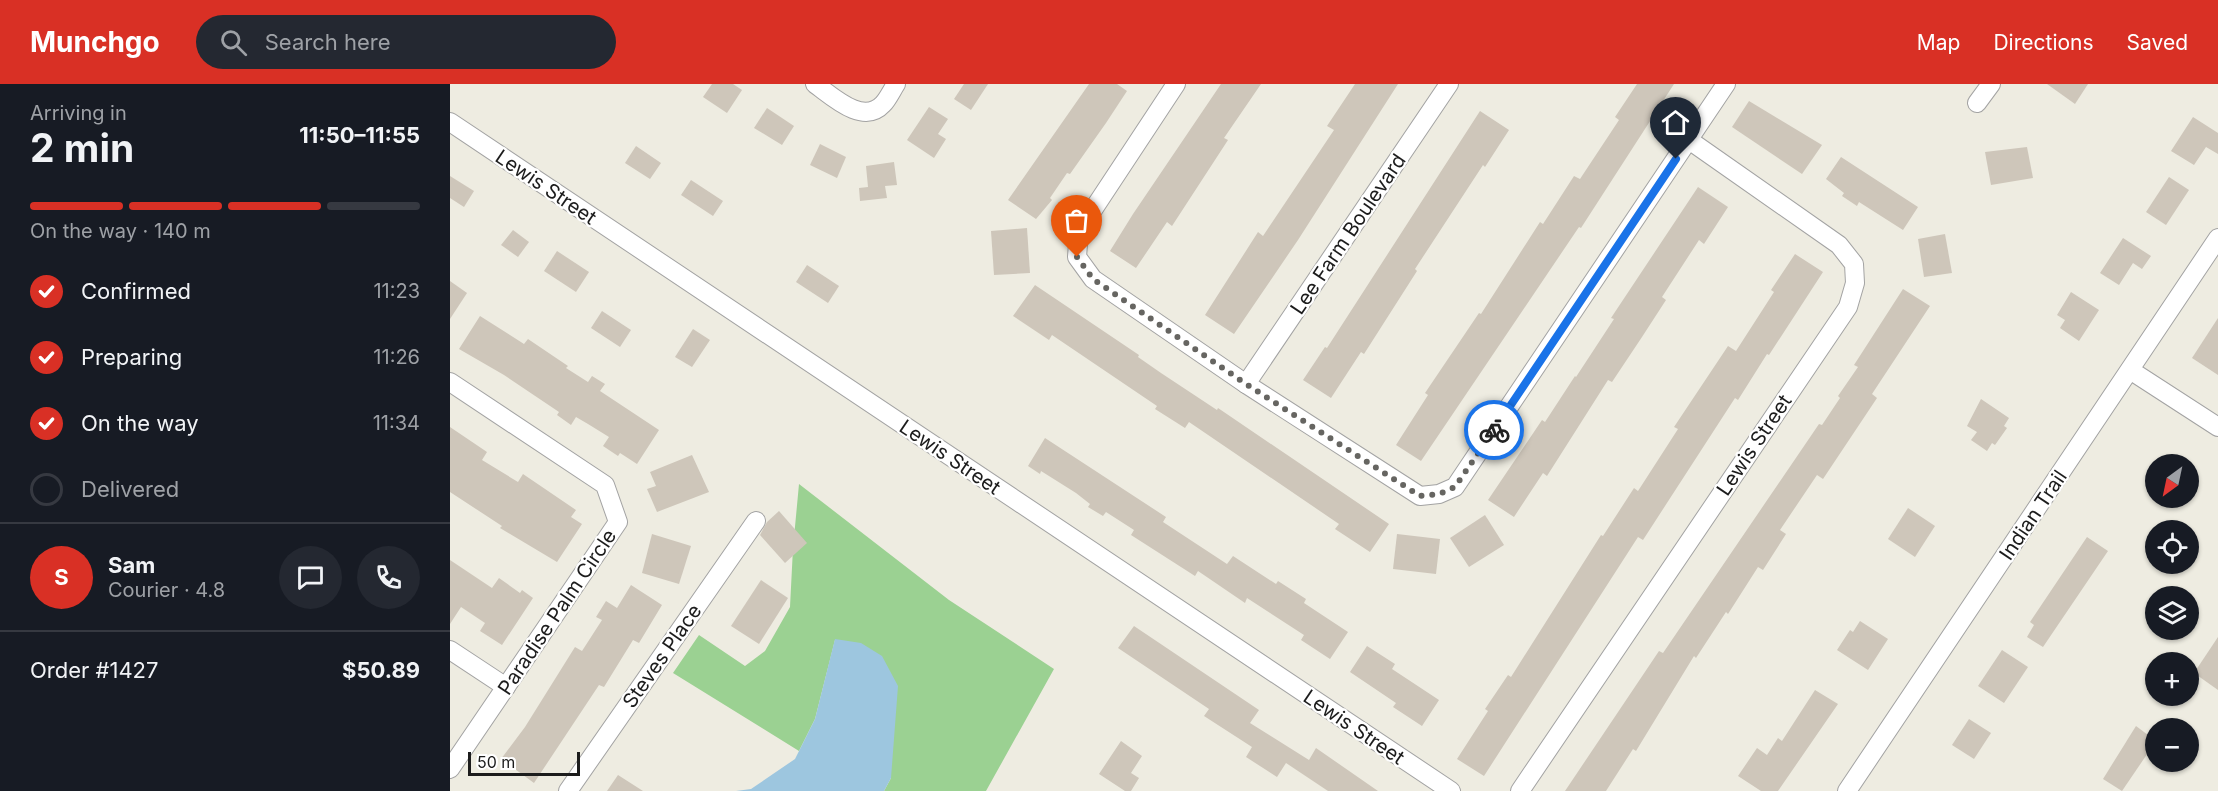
<!DOCTYPE html>
<meta charset="utf-8">
<style>
body{margin:0;font-family:Inter,sans-serif;background:#242831;color:#f1f3f6;height:100vh;display:flex;flex-direction:column;font-size:22px;white-space:nowrap}
*{box-sizing:border-box;margin:0}
p{font-size:20px;color:#9ea1a6}
.icon{flex:none;width:33px;height:33px;fill:none;stroke:currentColor;stroke-width:2;stroke-linecap:round;stroke-linejoin:round}
.map{position:relative;flex:1;overflow:hidden}
.sheet{display:flex;flex-direction:column;background:#171b24;width:450px}
.sheet>*{flex:none}
.needle{width:39px;rotate:213deg}
.fabs{position:absolute;left:1695px;top:370px;display:grid;gap:12px}
.fabs a{display:grid;place-items:center;width:54px;height:54px;border-radius:50%;background:#171b24;box-shadow:0 2px 4px #0004;font-size:30px}
.scale{position:absolute;left:18px;bottom:15px;width:112px;box-sizing:border-box;padding-left:6px;border:3px solid #1c1c1c;border-top:0;font-size:16px;line-height:21px;white-space:nowrap;color:#1c1c1c;-webkit-text-stroke:4px #fff;paint-order:stroke}
.pin{position:absolute;display:grid;place-items:center;width:51px;height:51px;color:#fff;margin:-62px -26px;border-radius:50% 50% 50% 0;rotate:-45deg;box-shadow:0 0 6px #0007}
.pin .icon{rotate:45deg}
.courier{position:absolute;display:grid;place-items:center;width:60px;height:60px;margin:-30px;border:4px solid #1a73e8;border-radius:50%;background:#fff;color:#222;box-shadow:0 2px 8px #0007}
.summary em{font-style:normal;font-weight:700}
.summary div{display:flex;flex-direction:column-reverse}
.summary{display:flex;align-items:center;justify-content:space-between;height:102px;padding:0 30px}
h1{font-size:39px;font-weight:700;line-height:45px}
.bar{display:grid;grid-template-columns:repeat(4,1fr);gap:9px 6px;align-content:center;height:72px;padding:0 30px}
.bar i{height:8px;border-radius:4px;background:#363941}
.bar .selected{background:#d93025}
.bar p{grid-column:span 4}
.line{display:flex;align-items:center;gap:15px;padding:0 30px;border-top:2px solid #363941}
.line div{flex:1}
.round{display:grid;place-items:center;flex:none;width:63px;height:63px;border-radius:32px;background:#242831}
ol{padding:0 30px;list-style:none}
li{display:flex;align-items:center;gap:18px;height:66px}
li p{margin-inline-start:auto}
li .icon{padding:6px;border-radius:50%;background:#d93025;color:#fff;stroke-width:4}
li:last-child{color:#9ea1a6}
li i{width:33px;height:33px;border:3px solid #363941;border-radius:50%}
header{display:flex;align-items:center;gap:36px;box-sizing:border-box;height:84px;padding:0 30px;background:#d93025;color:#fff}
header strong{font-size:28px}
nav{display:flex;gap:33px;margin-inline-start:auto;font-size:21px}
.search{width:420px;height:54px;background:#242831;display:flex;align-items:center;gap:15px;box-sizing:border-box;padding:0 21px;border-radius:33px;color:#9ea1a6;font-size:22px}
main{display:flex;flex:1;min-height:0}
.map>svg:first-child{display:block}
</style>
<header>
<strong>Munchgo</strong>
<div class="search"><svg class="icon" aria-label="search" viewBox="0 0 24 24"><circle cx="10" cy="10" r="6"/><path d="M15 15l6 6"/></svg>Search here</div>
<nav><a>Map</a><a>Directions</a><a>Saved</a></nav>
</header>
<main>
<section class="sheet">
<div class="summary"><div><h1>2 min</h1><p>Arriving in</p></div><em>11:50–11:55</em></div>
<div class="bar"><i class="selected"></i><i class="selected"></i><i class="selected"></i><i></i><p>On the way · 140 m</p></div>
<ol>
<li><svg class="icon" aria-label="check" viewBox="0 0 24 24"><path d="M5 12l5 5 9-10"/></svg>Confirmed<p>11:23</p></li>
<li><svg class="icon" aria-label="check" viewBox="0 0 24 24"><path d="M5 12l5 5 9-10"/></svg>Preparing<p>11:26</p></li>
<li><svg class="icon" aria-label="check" viewBox="0 0 24 24"><path d="M5 12l5 5 9-10"/></svg>On the way<p>11:34</p></li>
<li><i></i>Delivered</li>
</ol>
<div class="line" style="height:108px"><b class="round" style="background:#d93025;color:#fff">S</b><div><b>Sam</b><p>Courier · 4.8</p></div><a class="round"><svg class="icon" aria-label="chat" viewBox="0 0 24 24"><path d="M4 5h16v11H9l-5 4z"/></svg></a><a class="round"><svg class="icon" aria-label="phone" viewBox="0 0 24 24"><path d="M5 4h4l2 5-3 2q2 4 5 5l2-3 5 2v4C11 20 4 13 5 4z"/></svg></a></div>
<div class="line" style="height:78px"><div>Order #1427</div><b>$50.89</b></div>
</section>
<div class="map">
<svg width="1768" height="707" viewBox="0 0 1768 707">
<rect width="100%" height="100%" fill="#eeece1"/>
<polygon fill="#9bd192" points="349,400 499,516 604,585 536,707 434,707 441,694 385,556 365,635 349,667 223,589 249,551 295,582 315,567 340,523 343,464"/>
<polygon fill="#9dc6df" points="385,555 411,559 432,572 448,602 441,694 434,707 286,707 301,705 345,675 365,635"/>
<g fill="#cec6ba">
<polygon points="262,0 283,0 292,6 277,29 253,13"/>
<polygon points="514,0 538,0 521,26 504,15"/>
<polygon points="639,0 667,0 677,7 656,39 620,90 617,89 600,114 602,116 586,135 558,116"/>
<polygon points="771,0 811,0 774,54 778,56 722,142 717,138 686,184 660,167 683,130"/>
<polygon points="905,0 948,0 848,156 784,250 755,231 808,148 813,152 884,46 877,42"/>
<polygon points="1187,0 1224,0 1131,144 1129,143 971,377 946,361 978,311 975,309 1029,229 1031,230 1090,138 1093,140 1124,92 1130,95 1169,36 1165,33"/>
<polygon points="1597,0 1638,0 1625,20"/>
<polygon points="1299,17 1372,61 1352,90 1282,43"/>
<polygon points="479,23 498,35 488,50 496,55 484,74 457,56"/>
<polygon points="317,24 344,42 332,61 304,44"/>
<polygon points="1030,27 1059,46 1035,83 1033,81 965,185 967,187 914,270 911,268 881,314 853,296 875,263 877,264"/>
<polygon points="1743,33 1768,49 1768,70 1756,63 1744,81 1721,67"/>
<polygon points="370,60 396,73 387,94 360,81"/>
<polygon points="186,62 211,79 200,95 175,79"/>
<polygon points="1577,63 1583,94 1541,101 1535,68"/>
<polygon points="1391,73 1468,123 1453,146 1409,118 1407,122 1392,112 1394,109 1376,95"/>
<polygon points="444,78 447,101 435,102 437,114 410,117 409,104 418,103 416,82"/>
<polygon points="0,92 24,107 14,123 0,114"/>
<polygon points="1719,93 1739,106 1716,141 1696,128"/>
<polygon points="241,96 273,117 263,132 231,111"/>
<polygon points="1248,103 1278,123 1254,160 1249,156 1212,213 1216,216 1192,253 1162,298 1158,296 1097,392 1093,389 1064,433 1038,416 1092,336 1095,338 1125,292 1126,293 1164,235 1161,234"/>
<polygon points="577,144 580,189 544,191 541,147"/>
<polygon points="63,146 79,158 68,173 51,161"/>
<polygon points="1495,150 1502,189 1474,193 1468,155"/>
<polygon points="1673,154 1701,172 1692,185 1683,179 1669,201 1650,189"/>
<polygon points="107,167 139,188 126,208 94,187"/>
<polygon points="1345,170 1373,188 1319,271 1317,270 1288,316 1285,314 1193,456 1188,453 1034,692 1007,675 1038,627 1035,625 1058,591 1061,593 1151,451 1153,452 1184,404 1188,407 1228,345 1224,343 1278,262 1286,267 1324,208 1321,206"/>
<polygon points="357,181 389,202 378,219 346,198"/>
<polygon points="0,197 17,209 0,235"/>
<polygon points="585,201 689,271 688,273 711,289 767,326 768,324 939,440 920,468 885,445 889,440 739,338 735,344 705,325 707,322 602,251 599,256 563,232"/>
<polygon points="1453,205 1480,222 1422,310 1427,314 1373,395 1367,391 1330,446 1336,450 1313,486 1308,483 1278,530 1276,528 1246,574 1244,572 1186,667 1183,665 1156,707 1115,707 1209,567 1213,569 1369,340 1372,341 1390,314 1388,312 1408,283 1404,281"/>
<polygon points="1621,208 1649,226 1629,257 1610,244 1615,236 1607,231"/>
<polygon points="152,227 181,246 170,263 141,244"/>
<polygon points="30,232 74,260 78,255 118,282 116,284 138,298 142,292 155,300 150,307 209,346 187,380 170,369 168,372 153,362 159,353 138,340 126,333 121,341 107,331 109,328 54,291 9,265"/>
<polygon points="1768,234 1768,291 1742,274"/>
<polygon points="243,245 260,256 242,283 225,273"/>
<polygon points="1531,315 1559,334 1554,342 1557,344 1545,361 1542,359 1537,367 1521,356 1527,348 1517,342"/>
<polygon points="0,343 37,368 32,376 68,398 73,390 126,426 121,433 132,440 107,478 50,444 52,442 0,408"/>
<polygon points="595,354 716,433 713,438 777,480 783,472 826,500 828,497 856,515 854,519 898,548 880,575 851,556 854,551 797,514 795,519 748,487 745,492 681,451 684,446 656,428 653,432 638,423 640,420 626,409 591,387 590,390 578,382"/>
<polygon points="242,371 259,408 207,428 197,405 206,402 200,388"/>
<polygon points="1458,424 1485,442 1465,473 1438,455"/>
<polygon points="329,427 357,459 335,479 310,451 317,438"/>
<polygon points="1035,431 1054,461 1019,483 1000,454"/>
<polygon points="202,450 241,462 229,500 192,489"/>
<polygon points="947,450 990,455 986,490 943,485"/>
<polygon points="1637,453 1658,467 1593,563 1577,553 1584,541 1580,538"/>
<polygon points="0,476 42,504 49,494 70,509 72,506 83,514 52,561 30,547 35,539 11,523 0,540"/>
<polygon points="311,496 338,514 309,560 281,542"/>
<polygon points="181,501 212,521 189,559 183,556 154,603 149,601 84,699 51,675 75,643 125,563 132,567 152,536 146,533 156,517 167,524"/>
<polygon points="1410,537 1438,555 1418,586 1387,566 1400,546 1403,548"/>
<polygon points="684,542 809,626 800,639 859,676 866,664 928,707 878,707 836,679 827,693 796,673 802,663 754,632 759,625 668,564"/>
<polygon points="1768,553 1768,606 1744,589"/>
<polygon points="917,562 945,580 942,585 989,616 972,642 943,623 946,619 900,588"/>
<polygon points="1552,566 1578,583 1554,619 1528,602"/>
<polygon points="1365,606 1388,620 1328,707 1311,707 1288,692 1307,664 1317,671 1328,654 1332,657"/>
<polygon points="1519,635 1541,649 1524,675 1502,661"/>
<polygon points="1686,642 1706,657 1672,707 1653,695"/>
<polygon points="671,657 692,672 681,689 689,694 681,707 675,707 649,690"/>
<polygon points="168,691 193,707 157,707"/>
</g>
<g fill="none" stroke-linecap="round" stroke-linejoin="round">
<g stroke="#a3a3a3" stroke-width="20">
<g id="minor">
<path d="M365,0C382,12 413,42 433,20C438,15 442,6 446,0"/>
<polyline points="726,0 629,147 627,173 643,195 796,300 970,412 989,410 1005,403 1276,0"/>
<polyline points="1527,19 1541,0"/>
<polyline points="0,38 1001,707"/>
<polyline points="1680,286 1768,343"/>
<polyline points="0,298 155,401 168,438 0,685"/>
<polyline points="796,300 999,0"/>
<polyline points="0,566 56,603"/>
<polyline points="118,707 306,437"/>
<polyline points="1070,707 1398,223 1405,199 1404,180 1389,161 1239,56"/>
<polyline points="1397,707 1768,154"/>
</g>
</g>
<use href="#minor" stroke="#fff" stroke-width="18"/>
</g>
<g fill="none" stroke-linecap="round" stroke-linejoin="round">
<polyline stroke="#666561" stroke-width="6" stroke-dasharray="0 10.8" points="627,173 643,195 796,300 970,412 989,410 1005,403 1044,346"/>
<polyline stroke="#1a73e8" stroke-width="8" points="1044,346 1226,75"/>
</g>
<g text-anchor="middle" dominant-baseline="central" stroke-width="4.5" stroke-linejoin="round" paint-order="stroke">
<g font-size="20" fill="#1c1c1c" stroke="#fff">
<text transform="translate(96 103) rotate(34)">Lewis Street</text>
<text transform="translate(898 150) rotate(-56)">Lee Farm Boulevard</text>
<text transform="translate(1304 361) rotate(-56)">Lewis Street</text>
<text transform="translate(500 373) rotate(34)">Lewis Street</text>
<text transform="translate(1583 431) rotate(-56)">Indian Trail</text>
<text transform="translate(107 528) rotate(-56)">Paradise Palm Circle</text>
<text transform="translate(212 572) rotate(-55)">Steves Place</text>
<text transform="translate(904 643) rotate(34)">Lewis Street</text>
</g>
</g>
</svg>
<div class="fabs">
<a><svg class="needle" viewBox="-14 -14 28 28"><path d="M0-13l5 13h-10z" fill="#e53935"/><path d="M0 13l5-13h-10z" fill="#9ea1a6"/></svg></a>
<a><svg class="icon" aria-label="locate" viewBox="0 0 24 24"><circle cx="12" cy="12" r="6"/><path d="M12 2v4M12 18v4M2 12h4M18 12h4"/></svg></a>
<a><svg class="icon" aria-label="layers" viewBox="0 0 24 24"><path d="M12 4l9 5-9 5-9-5zM3 14l9 5 9-5"/></svg></a>
<a>+</a>
<a>−</a>
</div>
<div class="scale">50 m</div>
<div class="pin" style="left:627px;top:173px;background:#ea580c"><svg class="icon" aria-label="bag" viewBox="0 0 24 24"><path d="M5 8h14l-1 12H6zM9 8a3 3 0 0 1 6 0"/></svg></div>
<div class="pin" style="left:1226px;top:75px;background:#1f2937"><svg class="icon" aria-label="home" viewBox="0 0 24 24"><path d="M3 11l9-7 9 7M6 9v11h12V9"/></svg></div>
<div class="courier" style="left:1044px;top:346px"><svg class="icon" aria-label="bike" viewBox="0 0 24 24"><circle cx="6" cy="16" r="4"/><circle cx="18" cy="16" r="4"/><path d="M6 16l4-8h5l3 8M10 8l3 8H6M13 5h3"/></svg></div>
</div>
</main>
